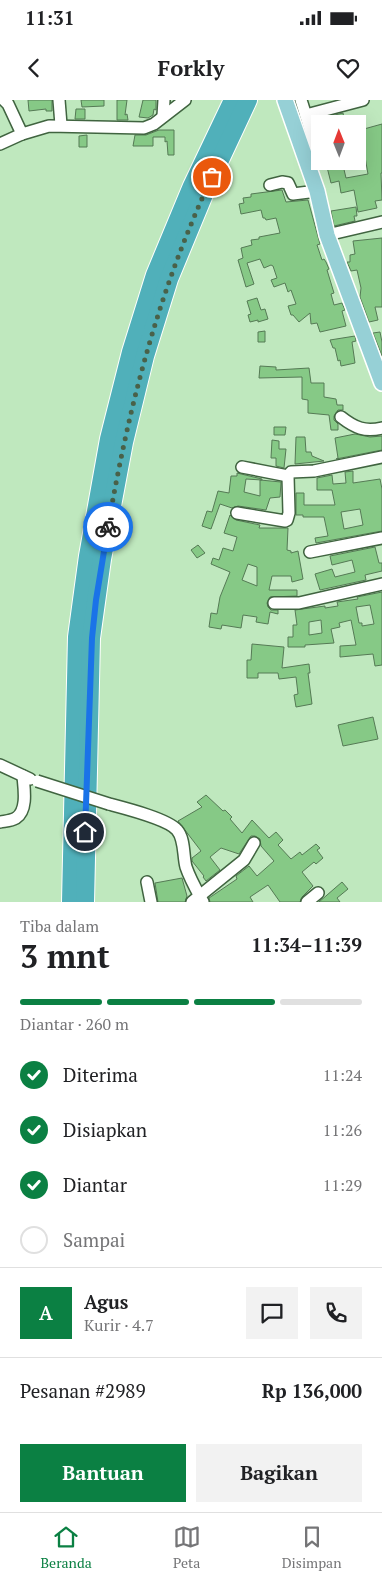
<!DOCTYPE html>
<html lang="id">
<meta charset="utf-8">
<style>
body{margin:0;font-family:"PT Serif",serif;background:#f2f2f2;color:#202124;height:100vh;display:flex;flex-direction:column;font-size:19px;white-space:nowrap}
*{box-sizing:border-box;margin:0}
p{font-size:16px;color:#757577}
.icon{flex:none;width:28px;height:28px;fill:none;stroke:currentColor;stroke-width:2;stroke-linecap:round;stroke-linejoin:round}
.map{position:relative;height:802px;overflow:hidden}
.details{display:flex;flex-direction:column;background:#fff;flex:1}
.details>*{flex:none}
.needle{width:32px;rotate:359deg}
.tools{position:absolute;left:311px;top:15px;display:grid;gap:10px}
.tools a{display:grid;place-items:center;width:55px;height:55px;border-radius:0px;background:#fff;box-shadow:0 5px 20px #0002;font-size:25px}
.pin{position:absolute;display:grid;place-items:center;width:42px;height:42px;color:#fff;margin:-21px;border:2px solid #fff;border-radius:50%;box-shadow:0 1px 5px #0007}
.courier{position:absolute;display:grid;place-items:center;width:50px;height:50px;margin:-25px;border:4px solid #1a73e8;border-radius:50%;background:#fff;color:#222;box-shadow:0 1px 6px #0007}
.overview em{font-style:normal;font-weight:700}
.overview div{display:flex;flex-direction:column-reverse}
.overview{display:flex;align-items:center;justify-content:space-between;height:85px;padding:0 20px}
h1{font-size:32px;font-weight:700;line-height:38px}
.bar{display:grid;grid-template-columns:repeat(4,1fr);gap:8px 5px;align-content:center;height:60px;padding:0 20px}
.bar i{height:6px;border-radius:4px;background:#e0e0e0}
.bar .selected{background:#0b8043}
.bar p{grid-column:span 4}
.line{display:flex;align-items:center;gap:12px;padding:0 20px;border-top:1px solid #e0e0e0}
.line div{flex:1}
.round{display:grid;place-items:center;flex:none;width:52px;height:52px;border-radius:0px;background:#f2f2f2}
ol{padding:0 20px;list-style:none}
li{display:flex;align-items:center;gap:15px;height:55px}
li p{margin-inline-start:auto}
li .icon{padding:5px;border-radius:50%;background:#0b8043;color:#fff;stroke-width:4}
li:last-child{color:#757577}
li i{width:28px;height:28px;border:2px solid #e0e0e0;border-radius:50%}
.cta{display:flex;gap:10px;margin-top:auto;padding:10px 20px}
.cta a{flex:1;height:58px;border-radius:0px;background:#0b8043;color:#fff;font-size:20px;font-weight:700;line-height:58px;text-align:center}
.cta a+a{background:#f2f2f2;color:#202124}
.status{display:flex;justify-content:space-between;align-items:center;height:35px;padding:0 25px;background:#fff;direction:ltr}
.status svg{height:14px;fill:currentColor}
header{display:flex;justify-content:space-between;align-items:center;height:65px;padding:0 20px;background:#fff;font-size:22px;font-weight:700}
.dock{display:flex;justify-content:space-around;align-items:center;height:70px;border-top:1px solid #e0e0e0;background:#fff;font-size:14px;color:#757577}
.dock a{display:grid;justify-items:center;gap:2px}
.dock .selected{color:#0b8043}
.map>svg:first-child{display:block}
</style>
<div class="status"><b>11:31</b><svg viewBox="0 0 49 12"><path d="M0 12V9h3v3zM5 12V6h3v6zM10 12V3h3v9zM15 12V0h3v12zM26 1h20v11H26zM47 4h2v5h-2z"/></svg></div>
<header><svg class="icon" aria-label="back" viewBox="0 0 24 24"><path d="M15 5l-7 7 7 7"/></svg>Forkly<svg class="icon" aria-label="heart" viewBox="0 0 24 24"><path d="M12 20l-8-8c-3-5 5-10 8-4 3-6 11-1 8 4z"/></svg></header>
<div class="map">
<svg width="382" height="802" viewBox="0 0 382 802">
<rect width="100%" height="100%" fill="#bfe8be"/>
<g fill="#86c986" stroke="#557a55" fill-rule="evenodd">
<polygon points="28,0 52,0 52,11 46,11 46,9 29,11"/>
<polygon points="81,0 104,0 104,6 82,7"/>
<polygon points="117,0 127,0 125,15 127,14 128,20 117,20"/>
<polygon points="143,0 156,0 156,10 154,9 153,15 148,18 139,17"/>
<polygon points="76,9 85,9 85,19 75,19"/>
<polygon points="343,13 344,18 337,20 338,24 331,24 330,22 317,25 315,20"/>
<polygon points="363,23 364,29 382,24 382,73 381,73 382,100 375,101 377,108 358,112 354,90 341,93 339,81 331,83 326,63 328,63 328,61 342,61 346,78 368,74 365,57 358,58 358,24"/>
<polygon points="159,30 174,30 174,55 168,55 167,41 165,42 165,37 153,37 153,46 133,46 135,35 146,35"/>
<polygon points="87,35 87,47 79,47 79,36"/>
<polygon points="282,90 286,102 308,100 320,144 317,145 322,160 324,159 326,162 329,169 327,170 334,193 331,194 334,205 342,203 345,210 342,211 346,226 320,232 317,223 311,224 310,213 299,222 293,215 291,215 288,206 296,204 291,190 288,192 285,183 274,187 271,180 277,178 273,166 271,165 264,168 260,159 247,163 254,184 246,187 238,160 243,158 241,148 252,145 251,140 259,139 259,137 280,133 276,118 266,120 265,118 263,118 261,110 241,114 239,104 244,103 243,98 251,97 251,94"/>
<polygon points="356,107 357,116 354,116 355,121 334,126 331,111"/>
<polygon points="382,138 382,207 375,207 378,220 369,222 360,197 361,188 357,170 351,171 347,162 350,162 350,155 355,154 353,141"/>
<polygon points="257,198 261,210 265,209 268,219 258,222 258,220 250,222 248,215 251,214 247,201"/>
<polygon points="265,231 265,242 258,242 258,232"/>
<polygon points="380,232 382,242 382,256 373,233"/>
<polygon points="355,236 356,241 352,242 355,263 341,266 340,260 338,261 335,248 333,248 330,240"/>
<polygon points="260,266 276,267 276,270 309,268 311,283 324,283 324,297 336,299 337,305 343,305 343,310 338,310 334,316 334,320 338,324 338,330 331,330 329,315 308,313 308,300 302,299 302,277 259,278"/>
<polygon points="274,327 286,327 285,335 274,335"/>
<polygon points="355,334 370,337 382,336 382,350 336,359 338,358 335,338"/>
<polygon points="296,337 305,337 306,352 311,352 312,356 324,361 295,364"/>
<polygon points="272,340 279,341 279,349 286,349 284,368 276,366 276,358 271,358"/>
<path d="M353,371V383L380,379L382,389V431L316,443L315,438L328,436L324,417H303V415H296V393H304V405H335L332,390H317V378L332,375L333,384L346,383L345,372ZM360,409L363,425L344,429L341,412Z"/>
<polygon points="237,373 262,379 262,380 246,379 244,392 260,396 260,380 281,382 280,397 270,398 266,410 238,406 232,408 220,404 211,429 202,426 207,411 212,412 218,391 229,393 231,376 237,376"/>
<path d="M230,415L236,420L260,425L259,428H288L287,450L291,451V453L298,451L303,479L292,482L291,476H272L269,490H297V496L270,497L267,503L268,507L271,510H278V514L270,512L268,524L256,522L257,517L243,515L241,528L222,525L221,529L209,527L211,513L217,514L220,497L230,472L211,464L213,458L219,460L223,448L233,451L237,437L224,433ZM248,464L257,467V486L242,480Z"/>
<polygon points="198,445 205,453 197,458 191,450"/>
<polygon points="375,447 379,463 382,463 382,471 365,475 366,480 320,490 315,474 332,469 335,477 355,472 352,460 332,465 330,456"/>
<path d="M382,492V565L375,566L373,554L340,557V546L356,545L351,520L339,523L340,527L331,529L334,543L305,545V547H288V537H293V525H297L295,510L325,506V508L338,506L337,502L358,499L357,497ZM370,505L374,524L362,526V523H359L356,507ZM321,520L322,533L309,535V522Z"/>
<polygon points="252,544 284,547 282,568 309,564 310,573 308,573 312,604 296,607 294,595 298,594 296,577 279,579 278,573 258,573 258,578 247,578 247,560 251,560"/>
<polygon points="373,617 378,639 343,646 338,625"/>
<polygon points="206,695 223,711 225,710 232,717 230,719 242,733 252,720 269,738 276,732 283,740 278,745 291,759 300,752 302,755 316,744 320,748 317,750 323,758 316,764 314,762 302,772 313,786 302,797 300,802 280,802 268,785 250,797 253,802 210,802 209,798 237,779 236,776 249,766 257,776 274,761 261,746 260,739 255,736 251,736 239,754 221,748 210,757 220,770 206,781 203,777 204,776 192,761 192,758 201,751 178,721 202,707 197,702"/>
<polygon points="182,778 187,796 185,802 158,802 155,783"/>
<polygon points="342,782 348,789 337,798 340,802 319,802"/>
</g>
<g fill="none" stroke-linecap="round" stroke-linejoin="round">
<g stroke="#406440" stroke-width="14">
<g id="minor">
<polyline points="4,0 8,4 22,34"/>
<polyline points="59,0 61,25"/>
<polyline points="301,0 315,45 314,51 306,61"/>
<polyline points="306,15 363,0"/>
<polyline points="163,16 164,0"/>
<polyline points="0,44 22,34 49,26 144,28 154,24 185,0"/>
<polyline points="270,85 282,82 288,83 293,94 317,91"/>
<polyline points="327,135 382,122"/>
<path d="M341,317C355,328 365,332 382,328"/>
<polyline points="242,367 288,376"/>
<polyline points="237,413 285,421 287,420 289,413 288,376 291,372 314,371 382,357"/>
<polyline points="310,452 382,438"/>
<polyline points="274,503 299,503 382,484"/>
<polyline points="0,665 30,679"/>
<path d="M109,704C124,708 168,719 177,730C185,739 183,756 186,767C190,779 197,791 203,802"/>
<path d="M0,722C5,721 11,721 16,718C28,710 24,688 23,676"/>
<polyline points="147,782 151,802"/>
<polyline points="192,802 244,760 254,743"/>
<polyline points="307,802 318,793"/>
</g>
</g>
<g stroke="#fff" stroke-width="18">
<polyline id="major" points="285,0 317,91 327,135 382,283"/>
</g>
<g stroke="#fff" stroke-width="20">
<g id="highway">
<polyline points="71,802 77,537 88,456 109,339 131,252 155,175 192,86 233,0"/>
<polyline points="85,802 91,538 102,459 124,342 145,256 169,179 205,92 248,0"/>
</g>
</g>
<use href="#minor" stroke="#fff" stroke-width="11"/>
<use href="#major" stroke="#96d0d6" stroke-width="15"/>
<use href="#highway" stroke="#50b0ba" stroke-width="18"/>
<g stroke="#406440" stroke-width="14" stroke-linecap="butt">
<polyline id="minor-bridge" points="37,681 109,704"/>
</g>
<use href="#minor-bridge" stroke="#fff" stroke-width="11"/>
</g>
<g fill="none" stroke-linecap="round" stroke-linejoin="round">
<path stroke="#496149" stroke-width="5" stroke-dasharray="0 9" d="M108,427C129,305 159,189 212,77"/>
<polyline stroke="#1a73e8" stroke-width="6" points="85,732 92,538 96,500 108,427"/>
</g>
</svg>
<div class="tools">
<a><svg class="needle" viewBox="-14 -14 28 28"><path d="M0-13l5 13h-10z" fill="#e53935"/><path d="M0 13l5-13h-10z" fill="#757577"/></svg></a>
</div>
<div class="pin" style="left:212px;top:77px;background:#ea580c"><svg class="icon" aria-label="bag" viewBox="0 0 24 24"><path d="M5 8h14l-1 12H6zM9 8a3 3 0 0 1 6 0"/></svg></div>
<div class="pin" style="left:85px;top:732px;background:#1f2937"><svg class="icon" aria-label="home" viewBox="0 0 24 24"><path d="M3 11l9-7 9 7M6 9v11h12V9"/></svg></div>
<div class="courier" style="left:108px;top:427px"><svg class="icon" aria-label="bike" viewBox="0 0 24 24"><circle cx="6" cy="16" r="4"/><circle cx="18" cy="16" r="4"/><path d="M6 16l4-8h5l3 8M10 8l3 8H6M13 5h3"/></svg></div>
</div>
<section class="details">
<div class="overview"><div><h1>3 mnt</h1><p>Tiba dalam</p></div><em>11:34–11:39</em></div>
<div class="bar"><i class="selected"></i><i class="selected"></i><i class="selected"></i><i></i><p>Diantar · 260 m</p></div>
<ol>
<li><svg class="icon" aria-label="check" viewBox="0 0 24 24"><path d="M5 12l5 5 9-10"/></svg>Diterima<p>11:24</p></li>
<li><svg class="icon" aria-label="check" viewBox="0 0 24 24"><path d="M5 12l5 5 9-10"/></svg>Disiapkan<p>11:26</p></li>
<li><svg class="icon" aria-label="check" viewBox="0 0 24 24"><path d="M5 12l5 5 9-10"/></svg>Diantar<p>11:29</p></li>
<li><i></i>Sampai</li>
</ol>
<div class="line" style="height:90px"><b class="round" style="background:#0b8043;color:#fff">A</b><div><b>Agus</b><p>Kurir · 4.7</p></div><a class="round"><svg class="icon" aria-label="chat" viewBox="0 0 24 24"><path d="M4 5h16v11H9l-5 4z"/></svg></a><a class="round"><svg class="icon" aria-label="phone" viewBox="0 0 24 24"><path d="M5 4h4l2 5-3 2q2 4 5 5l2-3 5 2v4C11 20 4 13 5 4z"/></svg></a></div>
<div class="line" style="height:65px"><div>Pesanan #2989</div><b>Rp 136,000</b></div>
<div class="cta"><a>Bantuan</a><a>Bagikan</a></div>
</section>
<nav class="dock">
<a class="selected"><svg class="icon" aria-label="home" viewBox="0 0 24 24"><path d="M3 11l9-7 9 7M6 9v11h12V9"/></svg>Beranda</a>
<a><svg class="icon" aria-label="map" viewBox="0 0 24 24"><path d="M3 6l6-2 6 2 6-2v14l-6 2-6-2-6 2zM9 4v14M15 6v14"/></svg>Peta</a>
<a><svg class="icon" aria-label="saved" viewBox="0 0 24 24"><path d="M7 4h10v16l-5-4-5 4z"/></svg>Disimpan</a>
</nav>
